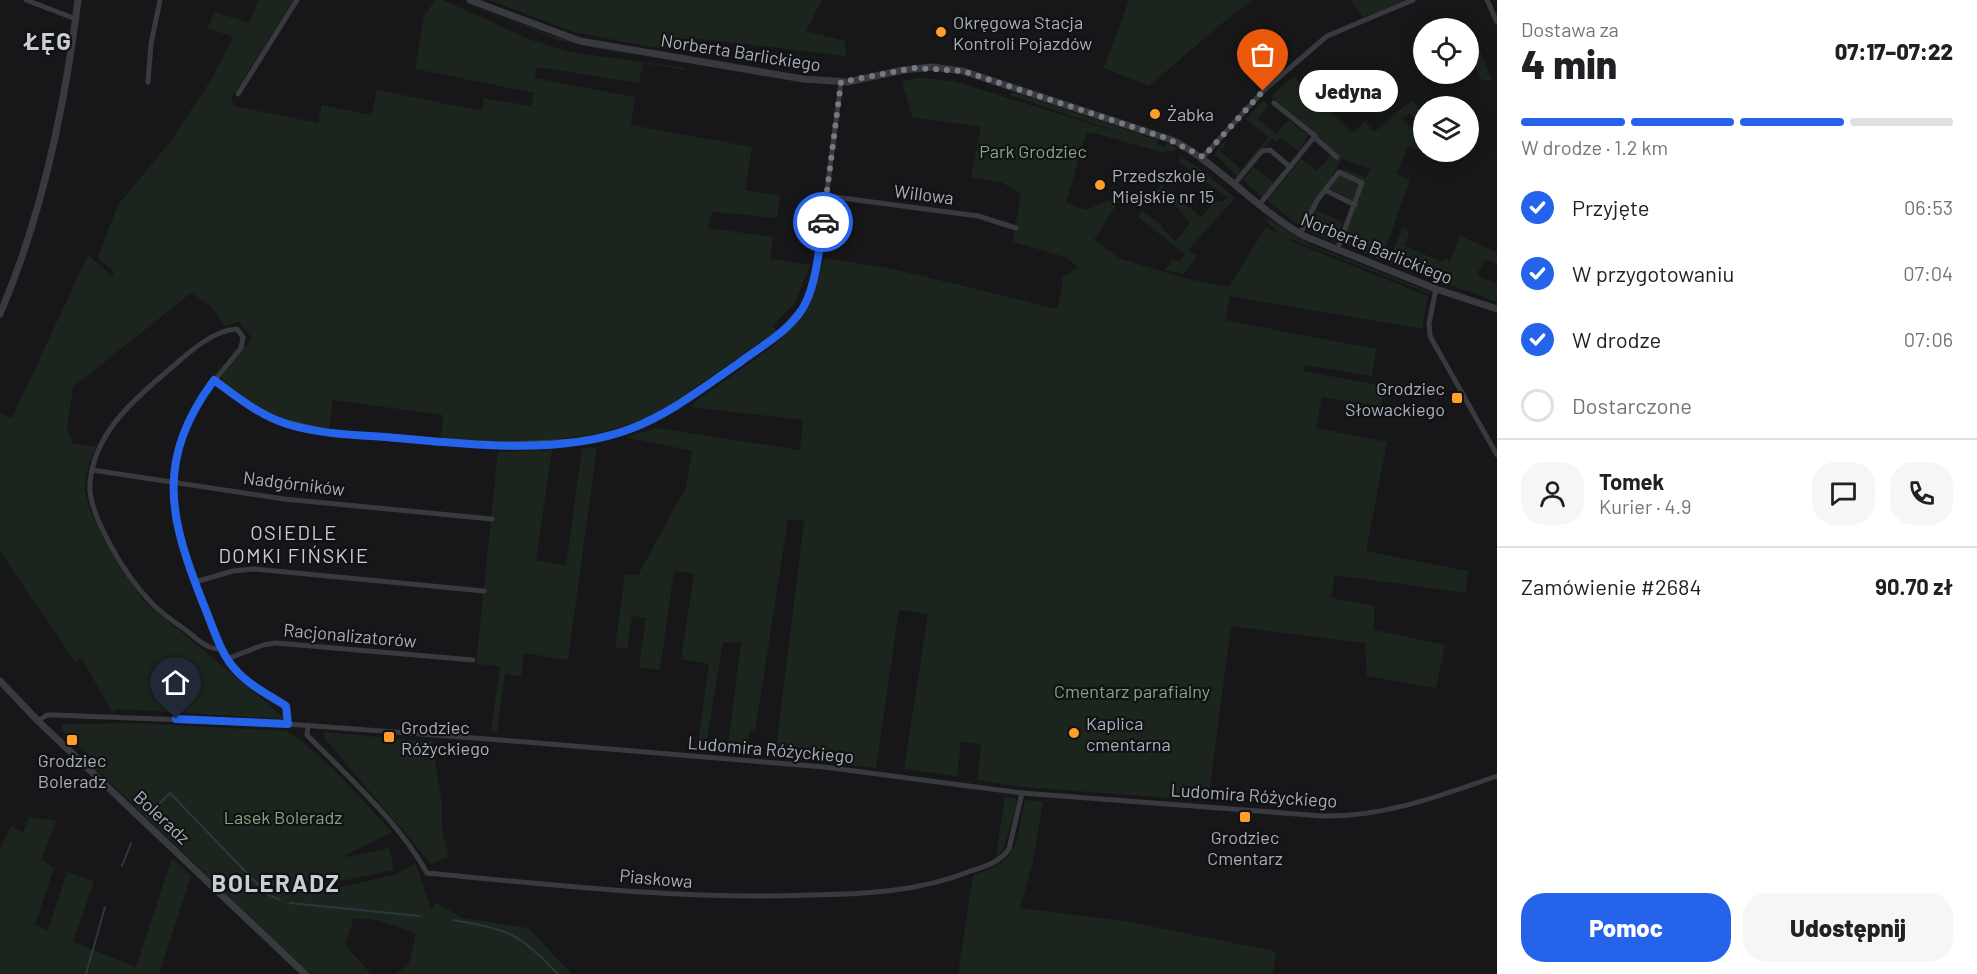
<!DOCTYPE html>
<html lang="pl">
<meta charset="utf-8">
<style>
body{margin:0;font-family:Barlow,sans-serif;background:#f6f6f6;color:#202124;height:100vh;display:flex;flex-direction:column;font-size:22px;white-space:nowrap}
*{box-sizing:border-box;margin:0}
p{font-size:20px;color:#757577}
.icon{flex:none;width:33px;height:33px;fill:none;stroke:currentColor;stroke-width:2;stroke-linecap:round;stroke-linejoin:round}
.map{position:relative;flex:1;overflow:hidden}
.panel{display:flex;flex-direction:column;background:#fff;width:480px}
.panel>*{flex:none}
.tools{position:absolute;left:1413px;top:18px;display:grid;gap:12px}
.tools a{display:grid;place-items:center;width:66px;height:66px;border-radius:50%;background:#fff;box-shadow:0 3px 15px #0003;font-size:30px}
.pin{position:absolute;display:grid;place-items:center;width:51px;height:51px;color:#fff;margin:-62px -26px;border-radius:50% 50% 50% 0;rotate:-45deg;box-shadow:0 0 6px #0007}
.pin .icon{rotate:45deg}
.courier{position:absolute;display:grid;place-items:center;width:60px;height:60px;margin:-30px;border:4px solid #2563eb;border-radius:50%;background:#fff;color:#222;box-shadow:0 2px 8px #0007}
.bubble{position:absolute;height:42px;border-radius:21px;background:#fff;box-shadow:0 3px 15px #0003;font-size:20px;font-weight:800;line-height:42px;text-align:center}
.summary em{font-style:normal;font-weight:800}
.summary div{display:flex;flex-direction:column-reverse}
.summary{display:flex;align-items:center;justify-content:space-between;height:102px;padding:0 24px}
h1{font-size:39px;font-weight:800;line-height:45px}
.bar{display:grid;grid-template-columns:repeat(4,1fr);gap:9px 6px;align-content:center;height:72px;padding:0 24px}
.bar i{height:8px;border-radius:4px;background:#e0e0e0}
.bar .selected{background:#2563eb}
.bar p{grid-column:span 4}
.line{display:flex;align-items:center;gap:15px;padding:0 24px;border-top:2px solid #e0e0e0}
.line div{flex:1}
.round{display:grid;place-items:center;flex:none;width:63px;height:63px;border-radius:24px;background:#f6f6f6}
ol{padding:0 24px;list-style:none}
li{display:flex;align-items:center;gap:18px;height:66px}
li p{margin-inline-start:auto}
li .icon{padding:6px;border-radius:50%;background:#2563eb;color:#fff;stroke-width:4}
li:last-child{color:#757577}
li i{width:33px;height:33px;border:3px solid #e0e0e0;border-radius:50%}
.primary-button{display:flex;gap:12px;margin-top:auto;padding:12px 24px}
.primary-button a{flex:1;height:69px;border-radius:24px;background:#2563eb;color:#fff;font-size:24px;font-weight:800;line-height:69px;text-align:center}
.primary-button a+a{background:#f6f6f6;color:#202124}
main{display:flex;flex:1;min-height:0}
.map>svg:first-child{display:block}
</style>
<main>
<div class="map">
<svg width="1497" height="974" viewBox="0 0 1497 974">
<rect width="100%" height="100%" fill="#171719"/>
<g fill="#1c251d">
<path d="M258,0H293L232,97L233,106L318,123L322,105L371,115L377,90L481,111L484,98L531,106L534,93L415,69L424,16L435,0H443L531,40L570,52L686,68L685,70L643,63L639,83L537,67L534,78L635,97L631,125L752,147L745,190L780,196L777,218L712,212L708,228L773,237L770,259L810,265L794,304L773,325L776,331L663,410C596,444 515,446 441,440L443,415L333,400L329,430C284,422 258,410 222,381V376L252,338L239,322L225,326L211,306L191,293L73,387L67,430L73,443L96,447C91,459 85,473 85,487C84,514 127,578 144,601L286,719L120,709L112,712L82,659L75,662L0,551V414L12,418L88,255L114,278L113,271L99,259V253L118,205L170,142L211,80L233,37L208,28L214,12L250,23Z"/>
<polygon points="457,0 552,36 639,57 558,40"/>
<polygon points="489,0 822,0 806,31 845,41 846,56 693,38 691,52 650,47 574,32"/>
<polygon points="1129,0 1253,0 1221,24 1149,86 1104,68"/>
<polygon points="1350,0 1408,0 1363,17"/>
<polygon points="1473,34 1492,80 1482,81 1469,52 1469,37"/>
<path d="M1294,76L1324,114L1329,110L1352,133L1365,121L1374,132L1412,100L1423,114V132L1410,113L1402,119C1410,129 1423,133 1424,152L1429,154L1408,146L1396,174L1410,180L1381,260L1342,243L1365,183L1339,171L1348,170L1365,178L1371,169L1342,159L1301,227L1267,200L1301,159L1317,171L1331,155L1325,149L1327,145L1271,96Z"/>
<path d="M920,78L953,81L1136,138L1010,95L1011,92L1024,96L1158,140L1157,144L1164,147L1167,143L1175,147L1176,150L1161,152L1094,133H1086L1066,203L1086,210L1110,200L1118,202L1094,240L1121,259L1188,279L1229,287L1266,227L1278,233L1265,219L1266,217L1308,244L1428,291L1430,294L1291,239L1290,241L1428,296L1422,329L1230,296L1225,320L1376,349L1372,376L1304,365L1303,371L1384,386L1381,407L1322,397L1316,428L1387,442L1366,551L1468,571L1466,593L1335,575L1331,598L1374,606V630L1445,645L1436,688L1367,676L1365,643L1231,626L1208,801L1024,787L977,780L981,744L961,742L957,776L904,769L928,614L899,610L876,768L775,757L804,521L788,519L755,732L749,731L747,754L727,751L741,643L723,642L705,751L697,750L709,664L681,659L694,574L674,571L660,670L639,667L646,618L632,616L627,649L615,647L625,575H638L686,487L692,451L626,437L656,428L800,450L803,420L690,407C701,396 715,388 727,379C782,340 808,327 824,258L889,268L1057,309L1063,282L1061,278L1079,267L1065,257L1013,242L1021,194L1001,182L971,177L981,127L912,117L902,81Z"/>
<polygon points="1263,101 1269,106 1258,119 1276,133 1289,120 1308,135 1299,152 1281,137 1276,142 1272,139 1238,177 1214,154 1225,141 1226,144 1220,151 1241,169 1269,137 1246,119"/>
<polygon points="1180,156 1203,171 1235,198 1188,250 1197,256 1183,274 1165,270 1173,259 1179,262 1185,254 1138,217 1142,211 1162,225 1161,227 1175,241 1190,224 1176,205 1156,191 1161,185 1201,217 1214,202 1223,201 1227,197 1180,163 1178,165"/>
<polygon points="1254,167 1274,183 1262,197 1243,180"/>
<polygon points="1339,174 1361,184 1354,201 1330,189"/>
<polygon points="1317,211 1343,222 1334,242 1307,230"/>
<polygon points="1402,227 1410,231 1404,246 1443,262 1444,259 1450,261 1460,236 1497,252 1497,264 1485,260 1478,272 1480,277 1497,283 1497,302 1389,263"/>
<polygon points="597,447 568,660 524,653 521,676 505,674 497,732 491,731 500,666 476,664 498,452 552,450 536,560 566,566 582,449"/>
<path d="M133,723L287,731C327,758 359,797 392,832L340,858L389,848L394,870L341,881L339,875L330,879L331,887L324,891L396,874L416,863L431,910L436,902L462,918L528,928L572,974H396L409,963L416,933L376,920L354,918L345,945L371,974H310L95,768L87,753L61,730L63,724Z"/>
<polygon points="324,732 432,742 442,804 442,830 449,857 431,864 323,736"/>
<polygon points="1005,797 1016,798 1017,802 1003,851 996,856"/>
<path d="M1025,800L1043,802L1033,861L1020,908L1124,921L1268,950L1276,952L1273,974H958L973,875C1021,860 1015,845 1025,800Z"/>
<polygon points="29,817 56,821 42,859 54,868 35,925 48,930 67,872 94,881 73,942 136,967 172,858 191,876 159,974 0,974 0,850 11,826 23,832"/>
</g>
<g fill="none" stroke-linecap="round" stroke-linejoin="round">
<g stroke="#2c383f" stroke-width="2">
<polyline points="147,816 170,793 267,894 280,900"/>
<polyline points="122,866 131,843"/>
<polyline points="290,903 420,916"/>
<path d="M453,920C510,930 517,932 558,974"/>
<polyline points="86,974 105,907"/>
</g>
<g stroke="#383a3f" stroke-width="5">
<polyline points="26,0 76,19"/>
<polyline points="1487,0 1497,22"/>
<polyline points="148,82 151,44 160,0"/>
<polyline points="238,94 297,0"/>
<polyline points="1314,137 1337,157"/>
<polyline points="1203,157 1263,91 1327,36 1413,0"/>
<polyline points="1235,183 1262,151 1270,150 1290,167"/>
<polyline points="1327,191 1355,205"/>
<polyline points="827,196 978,216 1016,228"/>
<polyline points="1259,205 1315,136 1274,103"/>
<polyline points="1300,234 1318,199 1339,172 1362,183 1337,250"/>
<polyline points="1436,289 1429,323 1430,336 1497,455"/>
<polyline points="214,380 258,412 275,419 328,432 487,445 579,441 620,433 643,424 664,414 703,388 779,334 806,303 819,253 841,82"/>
<polyline points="92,470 284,499 492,519"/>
<polyline points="195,582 233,571 254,569 484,591"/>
<path d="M222,649C208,650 198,640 187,631C173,621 159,612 148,599C127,577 87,514 90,483C94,435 130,403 164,374C184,357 211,330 237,329L243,337L241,348L205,392L182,437L173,481L175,521L195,582L227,659L239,674L286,706L288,724"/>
<polyline points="227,659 263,645 276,643 473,660"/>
<path d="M38,721L47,715H54L288,724L526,742L824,767L1022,793L1323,816C1384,817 1440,796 1497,776"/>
<path d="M308,725L307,735C349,778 398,821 427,873C554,885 682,900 809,895C865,894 918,892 971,871C986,866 1000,862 1009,849L1022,793"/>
</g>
<g stroke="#383a3f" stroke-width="7">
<path d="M470,0L580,41L803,79L848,82L903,70L932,67L963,71L1175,141C1222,168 1257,209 1304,236L1436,289L1497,309"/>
<path d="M0,314C42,216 65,106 78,0"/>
<polyline points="0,681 38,721 305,974"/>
</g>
</g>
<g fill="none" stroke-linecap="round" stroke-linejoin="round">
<polyline stroke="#757a82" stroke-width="6" stroke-dasharray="0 10.8" points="823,222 841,82 915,68 963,71 1166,138 1203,157 1263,91"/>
<path stroke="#2563eb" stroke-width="8" d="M176,719L288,724L286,706C269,695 247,684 234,668C219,651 212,624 203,603C169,517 155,460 214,380C237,397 259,415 287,424C319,434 354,435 386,437C461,444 559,456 630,429C670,414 704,387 739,363C761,346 794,329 806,302C817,279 819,248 823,222"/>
</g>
<g fill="#ff9f29" stroke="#121214" stroke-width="2">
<circle cx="941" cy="32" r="6"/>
<circle cx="1155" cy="114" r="6"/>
<circle cx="1100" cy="185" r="6"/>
<rect x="1451" y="392" width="12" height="12" rx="3"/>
<circle cx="1074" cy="733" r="6"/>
<rect x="383" y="731" width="12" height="12" rx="3"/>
<rect x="66" y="734" width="12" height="12" rx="3"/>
<rect x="1239" y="811" width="12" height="12" rx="3"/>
</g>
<g text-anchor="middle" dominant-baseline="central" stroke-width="4.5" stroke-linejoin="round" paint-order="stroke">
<g font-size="18" fill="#a8b0ba" stroke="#121214" text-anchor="start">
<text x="953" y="22">Okręgowa Stacja<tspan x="953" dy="21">Kontroli Pojazdów</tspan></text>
<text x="1167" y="114">Żabka</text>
<text x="1112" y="175">Przedszkole<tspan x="1112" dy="21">Miejskie nr 15</tspan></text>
<text x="1445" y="388" text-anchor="end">Grodziec<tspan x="1445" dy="21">Słowackiego</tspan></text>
<text x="1086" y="723">Kaplica<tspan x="1086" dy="21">cmentarna</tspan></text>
<text x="401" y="727">Grodziec<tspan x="401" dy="21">Różyckiego</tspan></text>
<text x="72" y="760" text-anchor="middle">Grodziec<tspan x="72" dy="21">Boleradz</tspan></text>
<text x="1245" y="837" text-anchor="middle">Grodziec<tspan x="1245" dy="21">Cmentarz</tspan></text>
</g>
<g font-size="18" fill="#a8b0ba" stroke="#121214">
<text transform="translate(741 52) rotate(9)">Norberta Barlickiego</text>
<text transform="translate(924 194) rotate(7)">Willowa</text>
<text transform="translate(1377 248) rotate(22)">Norberta Barlickiego</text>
<text transform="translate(294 483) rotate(7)">Nadgórników</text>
<text transform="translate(350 635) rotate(5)">Racjonalizatorów</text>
<text transform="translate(771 749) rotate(5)">Ludomira Różyckiego</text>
<text transform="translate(1254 795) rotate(4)">Ludomira Różyckiego</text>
<text transform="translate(162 817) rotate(43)">Boleradz</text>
<text transform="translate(656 878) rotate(5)">Piaskowa</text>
</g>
<g font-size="18" fill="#80a77d" stroke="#121214">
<text x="1033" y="151">Park Grodziec</text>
<text x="1132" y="691">Cmentarz parafialny</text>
<text x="283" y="817">Lasek Boleradz</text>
</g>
<g font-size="20" letter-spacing="1.5" fill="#c9ced6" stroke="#121214">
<text x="294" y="532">OSIEDLE<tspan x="294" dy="23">DOMKI FIŃSKIE</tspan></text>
</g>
<g font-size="24" font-weight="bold" letter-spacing="1.5" fill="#c9ced6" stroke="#121214">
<text x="48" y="40">ŁĘG</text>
<text x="276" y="882">BOLERADZ</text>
</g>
</g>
</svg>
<div class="tools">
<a><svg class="icon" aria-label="locate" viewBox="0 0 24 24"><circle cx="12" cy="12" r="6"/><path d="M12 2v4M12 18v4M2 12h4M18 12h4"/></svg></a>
<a><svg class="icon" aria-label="layers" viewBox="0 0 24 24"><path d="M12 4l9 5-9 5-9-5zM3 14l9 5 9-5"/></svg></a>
</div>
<div class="pin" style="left:1263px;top:91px;background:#ea580c"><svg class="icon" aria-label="bag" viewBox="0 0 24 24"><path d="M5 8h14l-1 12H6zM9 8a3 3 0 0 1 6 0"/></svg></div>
<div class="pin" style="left:176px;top:719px;background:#1f2937"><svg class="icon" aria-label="home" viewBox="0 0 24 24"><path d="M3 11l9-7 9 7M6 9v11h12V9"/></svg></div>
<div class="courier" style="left:823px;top:222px"><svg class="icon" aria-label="car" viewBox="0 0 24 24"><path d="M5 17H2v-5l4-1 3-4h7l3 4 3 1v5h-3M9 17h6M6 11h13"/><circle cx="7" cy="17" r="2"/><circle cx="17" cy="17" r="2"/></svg></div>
<div class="bubble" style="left:1299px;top:70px;width:99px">Jedyna</div>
</div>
<section class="panel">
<div class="summary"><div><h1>4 min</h1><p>Dostawa za</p></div><em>07:17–07:22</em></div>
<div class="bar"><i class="selected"></i><i class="selected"></i><i class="selected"></i><i></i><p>W drodze · 1.2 km</p></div>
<ol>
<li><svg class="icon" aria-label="check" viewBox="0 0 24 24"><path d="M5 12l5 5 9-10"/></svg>Przyjęte<p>06:53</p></li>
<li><svg class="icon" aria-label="check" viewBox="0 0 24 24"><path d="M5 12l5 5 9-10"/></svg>W przygotowaniu<p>07:04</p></li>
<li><svg class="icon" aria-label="check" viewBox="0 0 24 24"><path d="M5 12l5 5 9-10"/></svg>W drodze<p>07:06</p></li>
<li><i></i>Dostarczone</li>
</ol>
<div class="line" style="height:108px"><a class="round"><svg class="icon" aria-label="person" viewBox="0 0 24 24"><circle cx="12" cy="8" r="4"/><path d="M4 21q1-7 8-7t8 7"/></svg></a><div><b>Tomek</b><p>Kurier · 4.9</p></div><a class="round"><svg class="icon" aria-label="chat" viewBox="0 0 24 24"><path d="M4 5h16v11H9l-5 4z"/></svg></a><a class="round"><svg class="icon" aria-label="phone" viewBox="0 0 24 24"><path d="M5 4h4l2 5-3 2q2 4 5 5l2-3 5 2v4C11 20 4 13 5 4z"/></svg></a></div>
<div class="line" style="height:78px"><div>Zamówienie #2684</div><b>90.70 zł</b></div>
<div class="primary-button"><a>Pomoc</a><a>Udostępnij</a></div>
</section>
</main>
